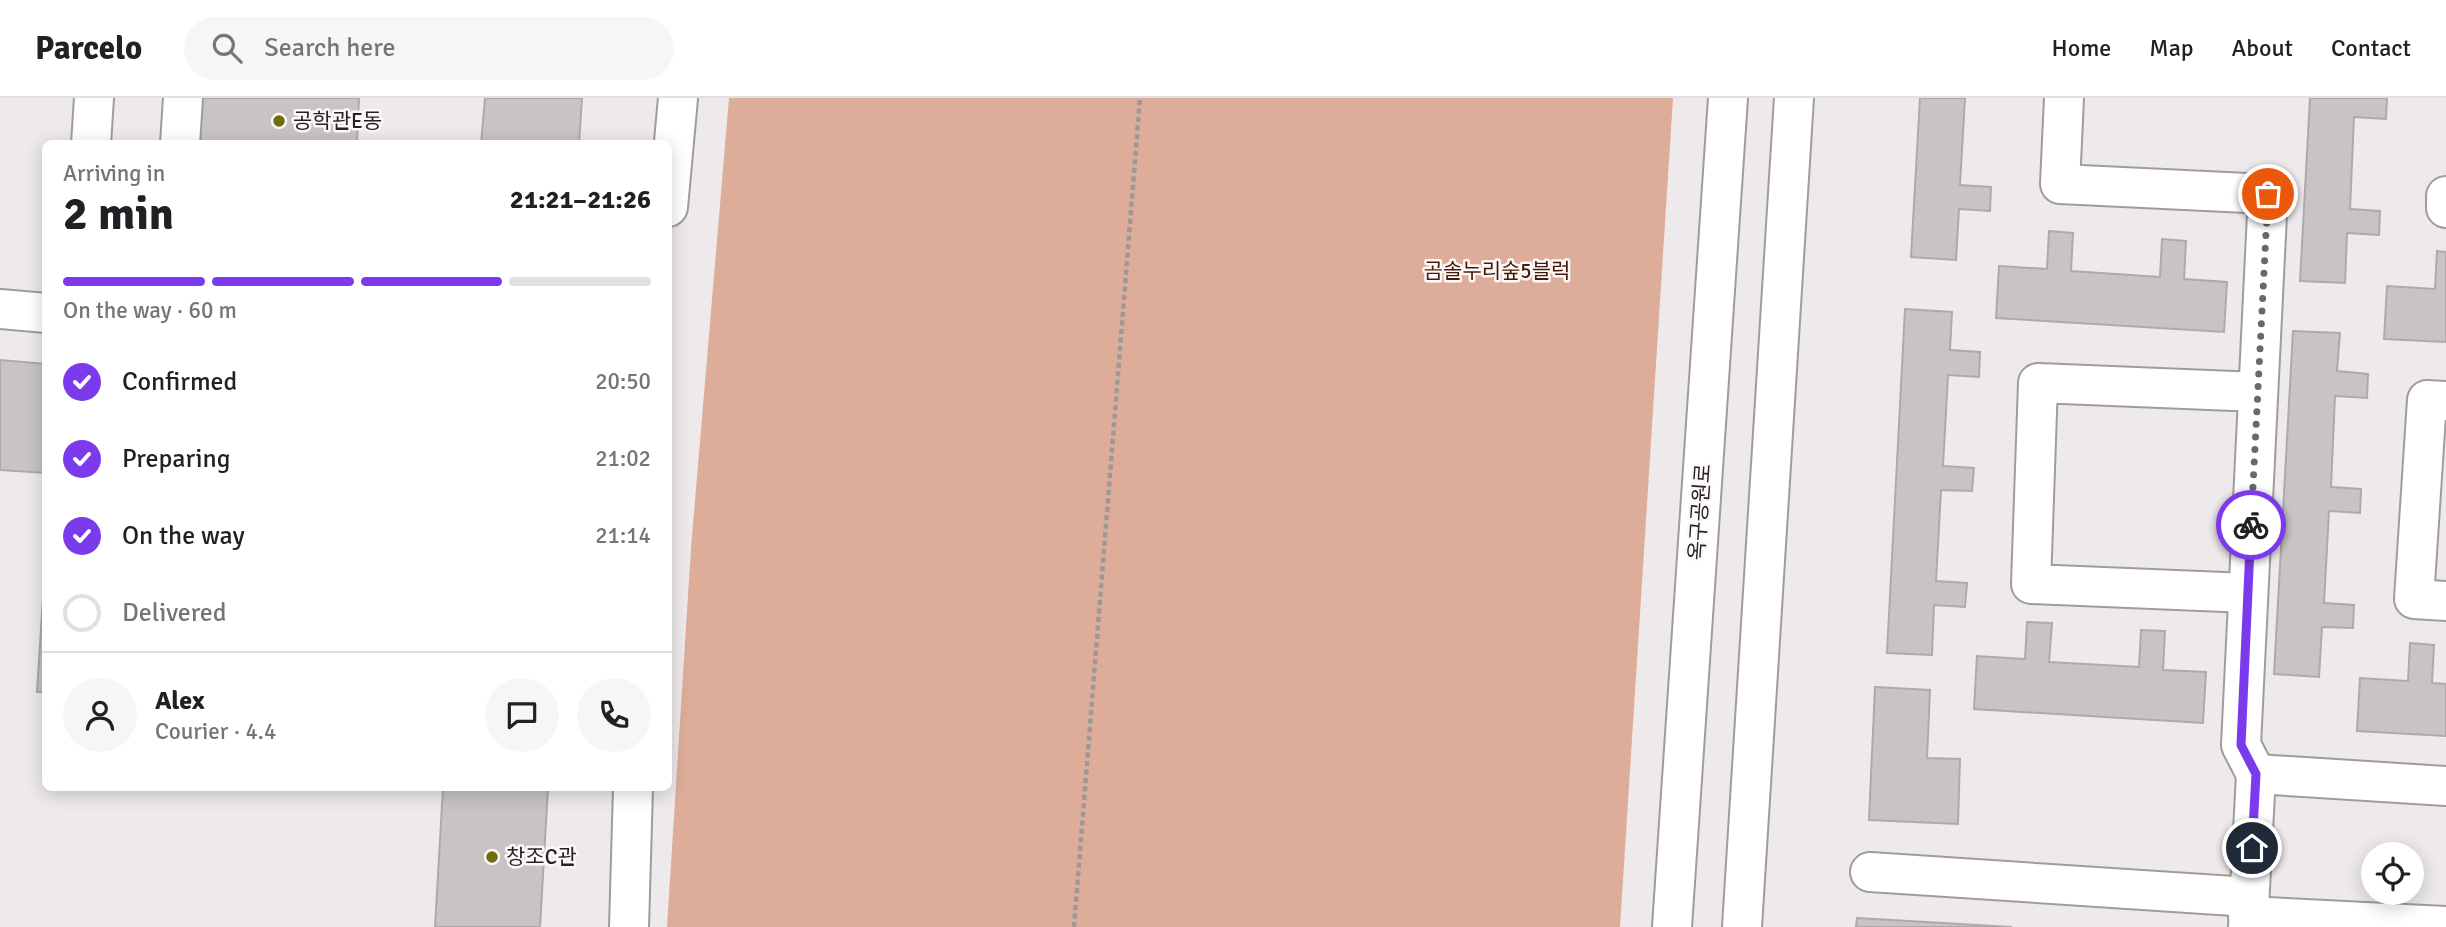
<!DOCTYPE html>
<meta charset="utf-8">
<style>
body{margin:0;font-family:Signika,"Noto Sans KR",sans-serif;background:#f6f6f6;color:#202124;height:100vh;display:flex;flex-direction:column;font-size:26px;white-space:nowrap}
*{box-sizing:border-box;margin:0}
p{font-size:23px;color:#757577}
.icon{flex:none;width:38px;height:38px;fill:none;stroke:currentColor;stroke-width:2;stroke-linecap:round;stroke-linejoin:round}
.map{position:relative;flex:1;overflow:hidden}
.sheet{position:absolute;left:42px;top:42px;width:630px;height:651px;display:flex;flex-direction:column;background:#fff;border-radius:10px;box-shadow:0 4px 18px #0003}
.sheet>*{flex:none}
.tools{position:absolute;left:2361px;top:744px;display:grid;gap:14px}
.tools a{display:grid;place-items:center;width:63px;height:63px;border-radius:50%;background:#fff;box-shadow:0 4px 18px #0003;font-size:35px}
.pin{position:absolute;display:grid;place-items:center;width:60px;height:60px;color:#fff;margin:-30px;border:4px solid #fff;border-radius:50%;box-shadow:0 2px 7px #0007}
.courier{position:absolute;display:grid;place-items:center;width:70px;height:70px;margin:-35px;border:5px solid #7c3aed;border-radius:50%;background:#fff;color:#222;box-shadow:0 2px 9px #0007}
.head em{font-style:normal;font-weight:800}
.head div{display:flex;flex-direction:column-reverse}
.head{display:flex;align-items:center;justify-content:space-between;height:119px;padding:0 21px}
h1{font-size:46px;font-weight:800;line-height:52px}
.bar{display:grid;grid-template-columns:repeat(4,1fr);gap:10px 7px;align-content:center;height:84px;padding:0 21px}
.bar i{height:9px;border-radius:5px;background:#e0e0e0}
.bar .active{background:#7c3aed}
.bar p{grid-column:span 4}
.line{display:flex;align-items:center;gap:18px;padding:0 21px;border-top:2px solid #e0e0e0}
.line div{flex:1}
.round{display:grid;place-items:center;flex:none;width:74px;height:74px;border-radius:37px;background:#f6f6f6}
ol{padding:0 21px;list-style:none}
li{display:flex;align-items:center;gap:21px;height:77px}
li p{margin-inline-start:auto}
li .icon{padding:7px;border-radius:50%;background:#7c3aed;color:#fff;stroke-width:4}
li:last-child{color:#757577}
li i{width:38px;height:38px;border:4px solid #e0e0e0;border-radius:50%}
header{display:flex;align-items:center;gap:42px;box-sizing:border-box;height:98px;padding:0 35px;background:#fff;border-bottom:2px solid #e0e0e0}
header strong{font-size:33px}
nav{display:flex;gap:38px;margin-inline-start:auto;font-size:24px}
.search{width:490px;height:63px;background:#f6f6f6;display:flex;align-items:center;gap:18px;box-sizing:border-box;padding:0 24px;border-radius:38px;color:#757577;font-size:26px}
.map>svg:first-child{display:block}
</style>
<header>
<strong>Parcelo</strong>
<div class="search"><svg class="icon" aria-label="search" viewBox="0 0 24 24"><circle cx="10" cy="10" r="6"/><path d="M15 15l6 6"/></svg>Search here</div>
<nav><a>Home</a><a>Map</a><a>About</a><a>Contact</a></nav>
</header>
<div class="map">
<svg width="2446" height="829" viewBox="0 0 2446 829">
<rect width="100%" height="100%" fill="#eeeaeb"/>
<polygon fill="#ddad99" points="729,0 1673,0 1620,829 667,829 691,450"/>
<g fill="#c8c4c4" stroke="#aeaaa9" stroke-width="2">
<polygon points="202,0 359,0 357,46 200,46"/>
<polygon points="485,0 582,0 579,46 481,46"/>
<polygon points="1920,0 1965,0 1960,87 1991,89 1990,113 1959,111 1956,162 1911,159"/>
<polygon points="2310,0 2387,0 2386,21 2354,19 2350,111 2380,113 2379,137 2347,135 2345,185 2300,183"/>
<polygon points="2049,133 2073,135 2071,173 2160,179 2162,141 2186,143 2184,181 2227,184 2224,234 1996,220 1999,168 2047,171"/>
<polygon points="2437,153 2446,154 2446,244 2384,241 2387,188 2435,191"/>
<polygon points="1905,211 1952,214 1950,252 1980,254 1979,279 1948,277 1943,368 1974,370 1972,393 1941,392 1936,483 1967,485 1965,509 1934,507 1932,557 1887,555"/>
<polygon points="2293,233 2340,235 2337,273 2368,276 2367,300 2335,298 2331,389 2361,391 2360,415 2329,413 2324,505 2354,507 2353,530 2322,529 2319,579 2274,576"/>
<polygon points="0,262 46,266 46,375 0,372"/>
<polygon points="43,500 46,500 46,594 37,594"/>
<polygon points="2027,524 2052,525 2049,564 2139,569 2141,532 2165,533 2163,572 2206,574 2203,625 1974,611 1977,558 2025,561"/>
<polygon points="2410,545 2434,547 2432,585 2446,586 2446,638 2357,633 2360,580 2408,583"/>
<polygon points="1875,589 1930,592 1927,660 1960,661 1958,726 1869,722"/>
<polygon points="443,690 548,690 540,829 435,829"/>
<polygon points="1857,820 2012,829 1856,829"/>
</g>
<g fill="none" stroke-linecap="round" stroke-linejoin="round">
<g stroke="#a09c9d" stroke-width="42">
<g id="minor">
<polyline points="2064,0 2060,86 2268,96 2241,647 2256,676"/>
<polyline points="91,46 94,0"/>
<polyline points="180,46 183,0"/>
<polyline points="2446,98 2446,110"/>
<polyline points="668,109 678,0"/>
<polyline points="0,211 46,215"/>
<polyline points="2446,303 2427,302 2414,501 2446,503"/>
<polyline points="2248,495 2031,486 2038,285 2258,294"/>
<polyline points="1870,774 2249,799"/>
<polyline points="2248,818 2446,828"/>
<polyline points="629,829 633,690"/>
<polyline points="1672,829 1728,0"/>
<polyline points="1742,829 1794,0"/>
<polyline points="2248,829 2256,676 2446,688"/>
</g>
</g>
<polyline stroke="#9b9899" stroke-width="4.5" stroke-dasharray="5 3.5" stroke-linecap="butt" points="1074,829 1140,0"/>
<use href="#minor" stroke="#fff" stroke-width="38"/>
</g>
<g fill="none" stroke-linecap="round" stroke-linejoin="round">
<polyline stroke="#6b6869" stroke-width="7" stroke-dasharray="0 12.6" points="2251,427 2268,96"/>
<polyline stroke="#7c3aed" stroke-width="9" points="2251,427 2241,647 2256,676 2252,750"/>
</g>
<g fill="#706d0d" stroke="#fcf8f9" stroke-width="2.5">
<circle cx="279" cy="23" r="7"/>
<circle cx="492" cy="759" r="7"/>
</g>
<g text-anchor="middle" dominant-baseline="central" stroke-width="5" stroke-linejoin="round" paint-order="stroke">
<g font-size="21" fill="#242223" stroke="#fcf8f9" text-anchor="start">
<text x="293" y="23">공학관E동</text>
<text x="506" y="759">창조C관</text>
</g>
<g font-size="21" fill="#461a04" stroke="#fcf8f9">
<text x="1497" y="173">곰솔누리숲5블럭</text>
</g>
<g font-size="21" fill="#242223" stroke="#fcf8f9">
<text transform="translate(1700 414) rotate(-86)">옥구공원로</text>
</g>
</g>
</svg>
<div class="tools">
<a><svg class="icon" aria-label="locate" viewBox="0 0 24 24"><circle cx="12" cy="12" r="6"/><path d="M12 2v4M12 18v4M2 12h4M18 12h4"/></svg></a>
</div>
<div class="pin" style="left:2268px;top:96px;background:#ea580c"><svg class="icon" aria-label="bag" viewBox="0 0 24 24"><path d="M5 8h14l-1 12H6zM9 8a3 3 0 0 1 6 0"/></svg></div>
<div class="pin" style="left:2252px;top:750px;background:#1f2937"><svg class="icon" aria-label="home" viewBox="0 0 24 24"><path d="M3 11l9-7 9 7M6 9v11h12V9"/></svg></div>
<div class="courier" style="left:2251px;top:427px"><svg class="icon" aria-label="bike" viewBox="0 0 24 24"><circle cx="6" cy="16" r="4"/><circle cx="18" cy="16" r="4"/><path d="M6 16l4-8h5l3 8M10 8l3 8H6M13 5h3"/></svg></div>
<section class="sheet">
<div class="head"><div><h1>2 min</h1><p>Arriving in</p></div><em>21:21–21:26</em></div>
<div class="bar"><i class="active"></i><i class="active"></i><i class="active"></i><i></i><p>On the way · 60 m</p></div>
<ol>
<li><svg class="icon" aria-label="check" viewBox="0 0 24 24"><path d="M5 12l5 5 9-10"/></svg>Confirmed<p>20:50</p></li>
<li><svg class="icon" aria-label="check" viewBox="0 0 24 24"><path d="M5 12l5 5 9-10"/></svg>Preparing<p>21:02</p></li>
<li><svg class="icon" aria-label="check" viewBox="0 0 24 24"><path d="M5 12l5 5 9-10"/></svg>On the way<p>21:14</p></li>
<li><i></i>Delivered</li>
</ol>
<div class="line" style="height:126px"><a class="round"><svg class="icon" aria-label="person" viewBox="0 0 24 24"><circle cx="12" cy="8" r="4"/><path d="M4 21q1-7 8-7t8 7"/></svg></a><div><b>Alex</b><p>Courier · 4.4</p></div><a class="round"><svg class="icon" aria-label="chat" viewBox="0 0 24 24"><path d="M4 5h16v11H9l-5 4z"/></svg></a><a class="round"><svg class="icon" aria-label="phone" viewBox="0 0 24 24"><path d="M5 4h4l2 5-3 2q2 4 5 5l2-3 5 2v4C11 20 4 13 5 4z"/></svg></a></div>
</section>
</div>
